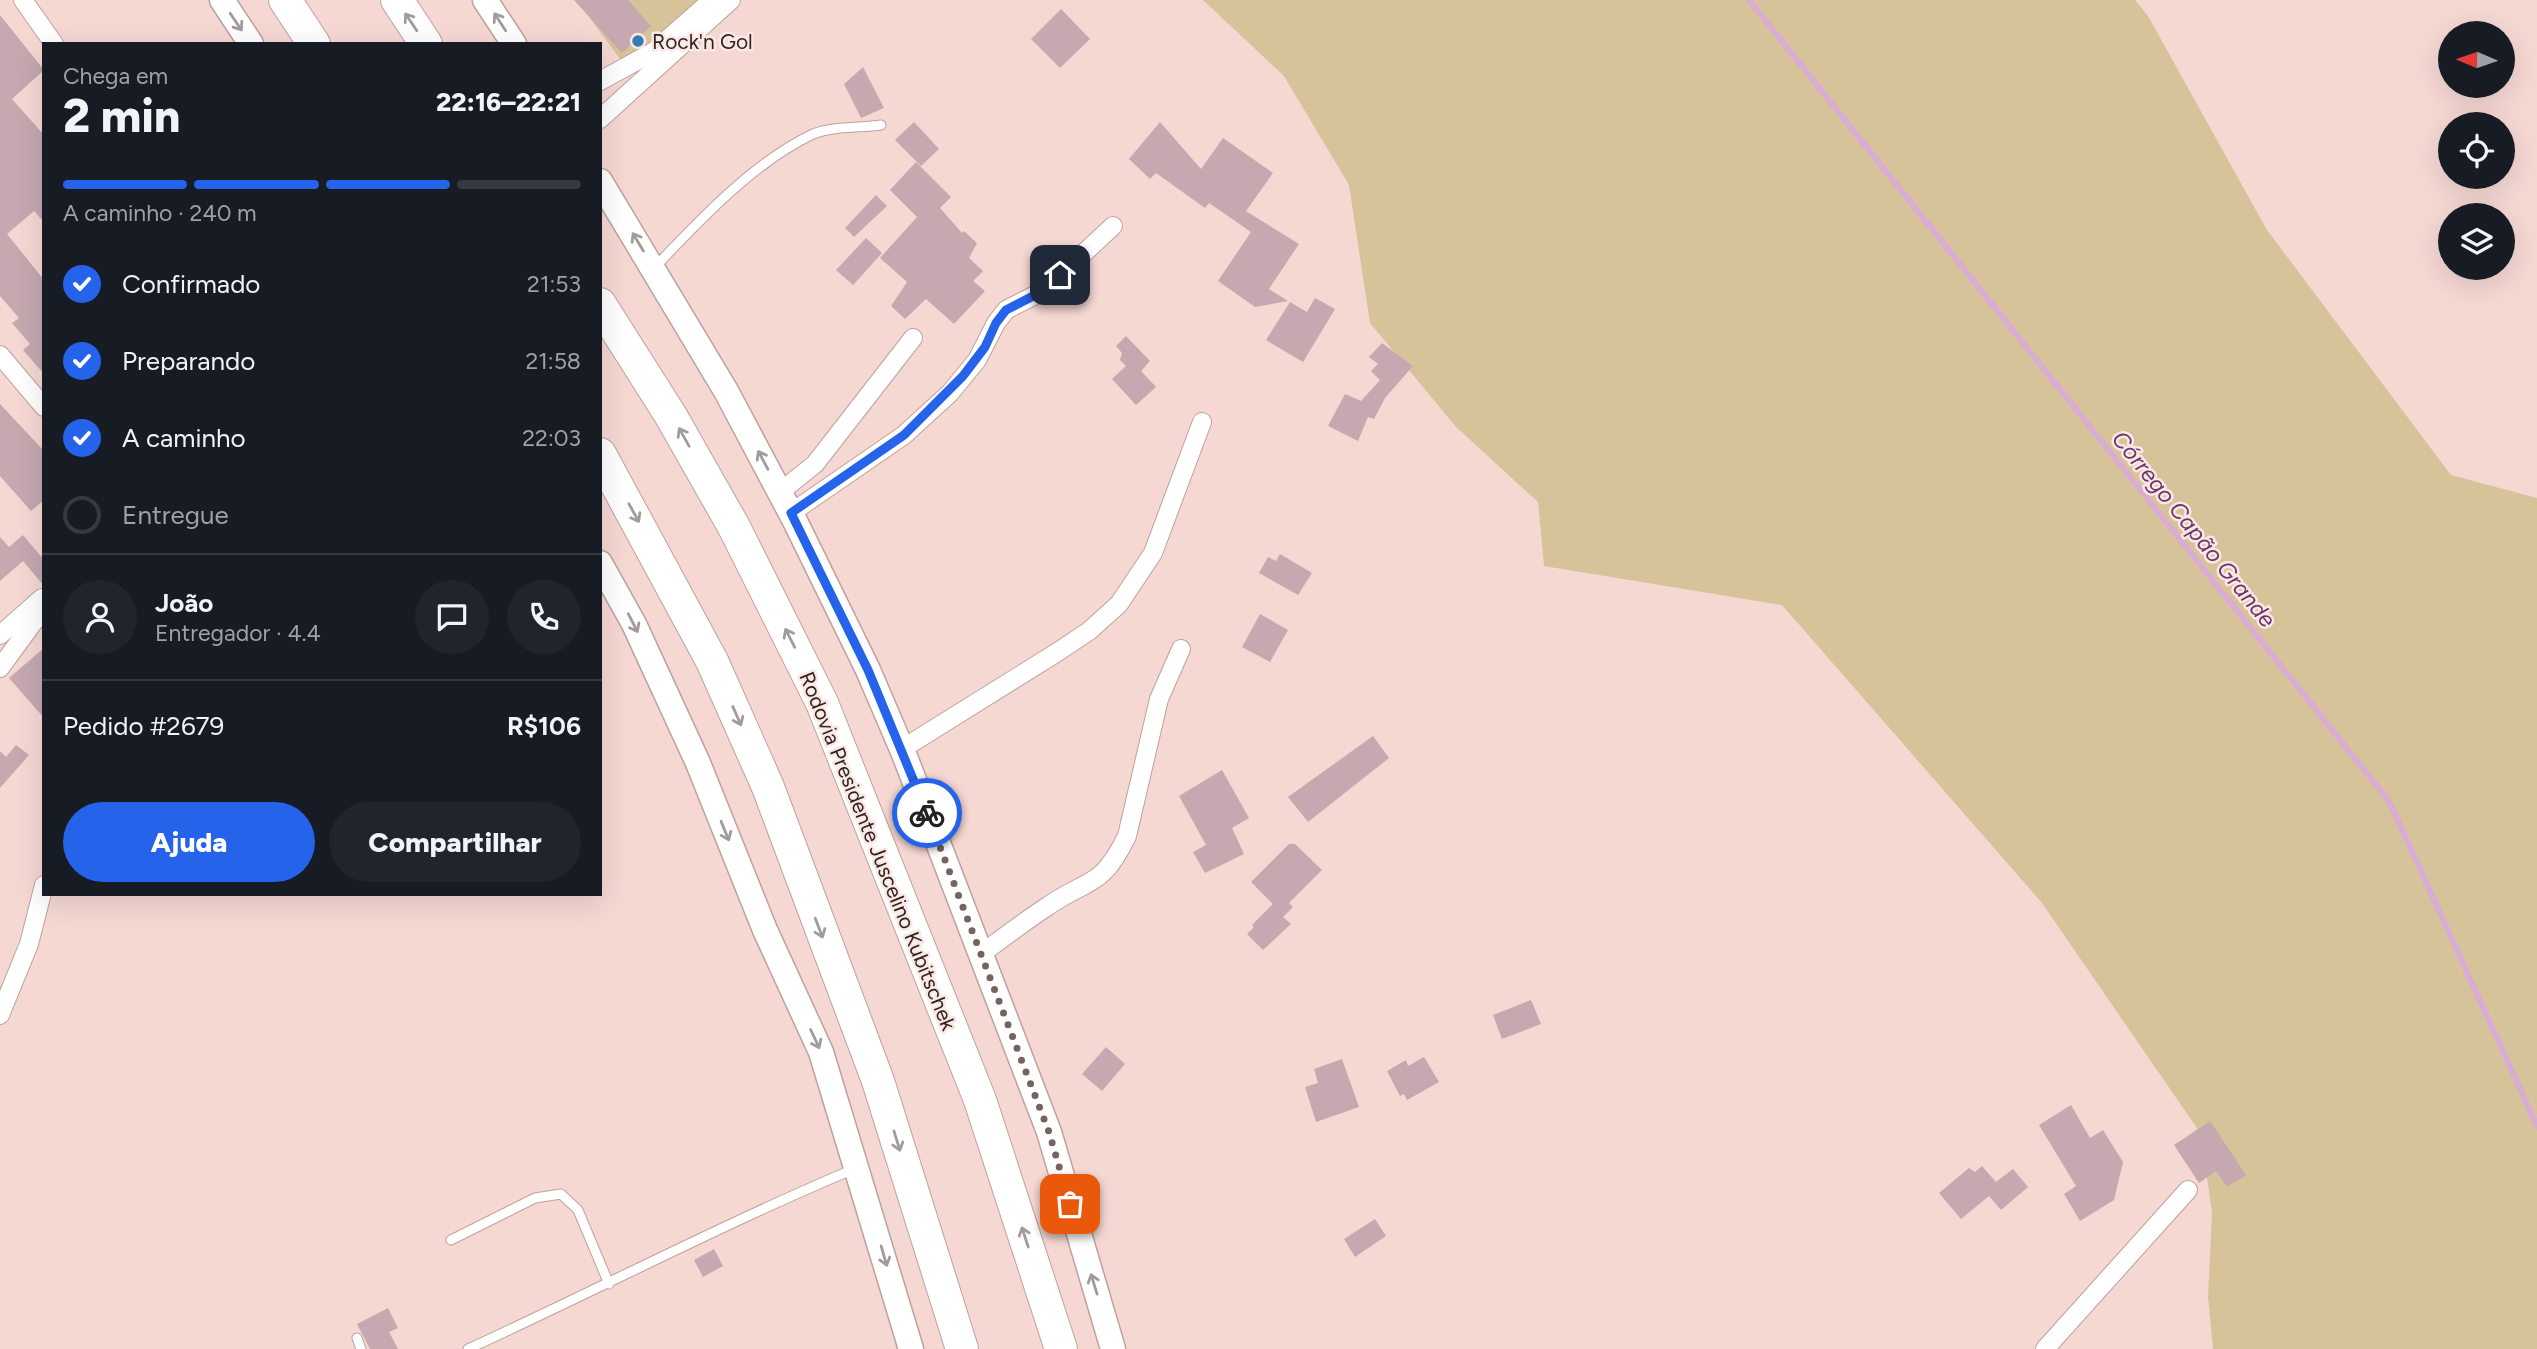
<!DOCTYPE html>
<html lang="pt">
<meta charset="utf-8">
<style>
body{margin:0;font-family:Figtree,sans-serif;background:#20242c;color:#f1f3f6;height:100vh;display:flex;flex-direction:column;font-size:26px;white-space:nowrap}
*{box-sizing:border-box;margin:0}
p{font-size:23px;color:#9ea1a6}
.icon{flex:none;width:38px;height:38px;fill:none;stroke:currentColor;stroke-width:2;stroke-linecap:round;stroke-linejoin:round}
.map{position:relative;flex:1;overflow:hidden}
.drawer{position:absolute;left:42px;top:42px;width:560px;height:854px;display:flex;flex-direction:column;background:#171b24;border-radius:0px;box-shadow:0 7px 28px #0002}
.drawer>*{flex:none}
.needle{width:46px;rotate:272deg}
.buttons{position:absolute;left:2438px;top:21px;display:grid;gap:14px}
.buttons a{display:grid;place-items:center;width:77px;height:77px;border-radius:50%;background:#171b24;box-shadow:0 7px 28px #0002;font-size:35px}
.pin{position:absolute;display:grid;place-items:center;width:60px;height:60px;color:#fff;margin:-30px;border-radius:14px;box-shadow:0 4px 10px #0006}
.courier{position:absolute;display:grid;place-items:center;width:70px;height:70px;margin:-35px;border:5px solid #2563eb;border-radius:50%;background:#fff;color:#222;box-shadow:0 2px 9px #0007}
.headline em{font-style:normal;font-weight:800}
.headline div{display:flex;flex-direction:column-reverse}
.headline{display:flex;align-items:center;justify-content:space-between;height:119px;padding:0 21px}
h1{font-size:46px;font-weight:800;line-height:52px}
.bar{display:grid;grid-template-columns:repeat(4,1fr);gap:10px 7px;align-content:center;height:84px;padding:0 21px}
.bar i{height:9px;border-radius:5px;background:#363941}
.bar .on{background:#2563eb}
.bar p{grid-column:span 4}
.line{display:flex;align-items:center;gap:18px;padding:0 21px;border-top:2px solid #363941}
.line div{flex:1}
.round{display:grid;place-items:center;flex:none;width:74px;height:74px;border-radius:37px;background:#20242c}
ol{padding:0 21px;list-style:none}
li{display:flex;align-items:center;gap:21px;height:77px}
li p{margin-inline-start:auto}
li .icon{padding:7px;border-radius:50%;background:#2563eb;color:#fff;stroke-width:4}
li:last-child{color:#9ea1a6}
li i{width:38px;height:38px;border:4px solid #363941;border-radius:50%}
.primary-button{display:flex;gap:14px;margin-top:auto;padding:14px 21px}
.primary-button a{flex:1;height:80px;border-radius:42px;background:#2563eb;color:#fff;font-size:28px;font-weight:800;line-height:80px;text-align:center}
.primary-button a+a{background:#20242c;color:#f1f3f6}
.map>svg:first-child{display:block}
</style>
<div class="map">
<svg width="2537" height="1349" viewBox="0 0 2537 1349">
<rect width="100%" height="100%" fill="#f6d8d3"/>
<g fill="#d6c399">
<polygon points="576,0 720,0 630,72"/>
<polygon points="1203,0 2135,0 2148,16 2267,230 2451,475 2537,498 2537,1349 2213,1349 2208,1297 2212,1213 2201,1134 2042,903 1782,605 1544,566 1538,502 1456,427 1370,323 1349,185 1284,76"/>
</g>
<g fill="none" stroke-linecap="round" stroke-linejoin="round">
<polyline stroke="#daacd4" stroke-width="6" points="1749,0 2389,801 2537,1126"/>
</g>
<g fill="#c5a8b0">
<polygon points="574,0 628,0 651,26 622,53"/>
<polygon points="1061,9 1090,39 1060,68 1031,39"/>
<polygon points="0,15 44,70 12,99 44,135 44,222 34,211 7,234 44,280 44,374 23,350 30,344 12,323 19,318 0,296"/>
<polygon points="863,67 884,108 861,118 844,84"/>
<polygon points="914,122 939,149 921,166 895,140"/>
<polygon points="1160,122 1201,169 1223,138 1273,173 1246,211 1299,244 1269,289 1288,301 1255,307 1218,281 1251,232 1209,203 1205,208 1156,173 1150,179 1129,159"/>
<polygon points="916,162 951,197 940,208 962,233 964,231 977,243 969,258 983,271 973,281 985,291 954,324 926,299 905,319 891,306 907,282 880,258 917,217 890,190"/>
<polygon points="876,195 887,206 854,237 845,228"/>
<polygon points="866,238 882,253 853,285 836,270"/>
<polygon points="1315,298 1335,309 1303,362 1266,340 1290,302 1307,312"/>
<polygon points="1126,336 1150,361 1141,371 1156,387 1136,405 1112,379 1126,366 1120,360 1122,353 1116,346"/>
<polygon points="1382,343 1413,366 1385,398 1374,419 1368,417 1358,441 1328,426 1345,394 1361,401 1380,380 1371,371 1378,364 1369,357"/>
<polygon points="0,404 44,451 44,500 31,511 0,476"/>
<polygon points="23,535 44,560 44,586 23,561 0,581 0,537 9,547"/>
<polygon points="1280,554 1312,573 1298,595 1259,573 1268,557 1276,561"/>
<polygon points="1260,614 1288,630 1270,662 1242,647"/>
<polygon points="44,648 44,718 9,678"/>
<polygon points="1373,736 1389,758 1308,822 1288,797"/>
<polygon points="16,745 29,755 0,788 0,751 6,757"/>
<polygon points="1222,770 1249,818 1232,828 1244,854 1205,873 1193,852 1206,845 1179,796"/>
<polygon points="1289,844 1295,844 1322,870 1289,903 1293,907 1283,917 1291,924 1263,950 1247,934 1254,927 1252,925 1273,904 1251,882"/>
<polygon points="1531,1000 1541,1024 1502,1039 1493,1015"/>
<polygon points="1106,1047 1125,1064 1102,1091 1082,1074"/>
<polygon points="1424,1057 1439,1082 1407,1100 1404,1094 1400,1096 1387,1071 1406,1060 1408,1066"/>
<polygon points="1342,1059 1359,1107 1316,1122 1305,1087 1318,1083 1314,1069"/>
<polygon points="2071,1105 2090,1138 2103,1130 2123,1162 2114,1200 2080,1221 2064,1194 2076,1186 2039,1125"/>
<polygon points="2210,1121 2246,1175 2227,1187 2216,1171 2199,1183 2174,1145"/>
<polygon points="1982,1166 1996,1182 2013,1169 2028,1187 2001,1210 1989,1196 1961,1219 1939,1193 1969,1168 1975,1172"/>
<polygon points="1375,1219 1386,1236 1355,1257 1344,1239"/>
<polygon points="714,1249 723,1266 703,1277 694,1260"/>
<polygon points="388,1308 398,1328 389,1332 398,1349 370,1349 357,1324"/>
</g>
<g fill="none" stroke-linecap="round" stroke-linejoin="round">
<g stroke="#bea19c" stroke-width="11">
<g id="lane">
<path d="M655,267C699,221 753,163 811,135C830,126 860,128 881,125"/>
<polyline points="451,1240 535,1198 561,1194 578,1210 609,1284"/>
<polyline points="357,1338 361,1349"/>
<path d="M468,1349C597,1290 723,1224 854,1169"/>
</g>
</g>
<g stroke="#bea19c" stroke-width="20">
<g id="street">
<polyline points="23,0 54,44"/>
<polyline points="600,81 653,52 712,0"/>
<polyline points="600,119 731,0"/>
<polyline points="0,355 44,407"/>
<polyline points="780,492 815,464 913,338"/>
<polyline points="791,513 904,435 950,393 977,360 996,323 1006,310 1043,291 1113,226"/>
<polyline points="0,635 42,598"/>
<polyline points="0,668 44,608"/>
<polyline points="902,749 1056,653 1089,631 1119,604 1153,553 1202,422"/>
<path d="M981,954C1003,938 1025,921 1048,906C1090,877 1101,889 1127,836L1159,699L1181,649"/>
<polyline points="0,1015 29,944 44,885"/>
<polyline points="2045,1349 2188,1190"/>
</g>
</g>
<g stroke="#bea19c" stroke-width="27">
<g id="secondary">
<polyline points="222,0 251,44"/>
<polyline points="485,0 514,44"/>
<polyline points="600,181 726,391 795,521 868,670 904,754 1049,1132 1113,1349"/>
<polyline points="600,563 634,624 698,763 765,930 821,1052 911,1349"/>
</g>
</g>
<g stroke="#bea19c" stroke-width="34">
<g id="highway">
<polyline points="285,0 314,44"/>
<polyline points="397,0 426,44"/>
<polyline points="600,304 671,416 734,527 822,703 980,1100 1061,1349"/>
<polyline points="600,454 712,661 768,787 878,1081 962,1349"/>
</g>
</g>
<use href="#lane" stroke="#fff" stroke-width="9"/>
<use href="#street" stroke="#fff" stroke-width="18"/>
<use href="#secondary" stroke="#fff" stroke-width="24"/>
<use href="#highway" stroke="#fff" stroke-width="32"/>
</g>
<defs><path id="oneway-shaft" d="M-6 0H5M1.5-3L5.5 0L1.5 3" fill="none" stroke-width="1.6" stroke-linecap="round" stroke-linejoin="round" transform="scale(1.75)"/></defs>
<g stroke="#a19c9c">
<use href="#oneway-shaft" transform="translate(236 22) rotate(56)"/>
<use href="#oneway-shaft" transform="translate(411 22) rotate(-124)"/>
<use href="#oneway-shaft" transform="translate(500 22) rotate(-123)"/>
<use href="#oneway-shaft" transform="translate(638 242) rotate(-121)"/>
<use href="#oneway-shaft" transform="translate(684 437) rotate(-119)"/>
<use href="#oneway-shaft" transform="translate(763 460) rotate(-118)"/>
<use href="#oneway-shaft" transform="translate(634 513) rotate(61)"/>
<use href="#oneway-shaft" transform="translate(633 623) rotate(63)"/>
<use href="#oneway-shaft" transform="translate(790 638) rotate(-117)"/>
<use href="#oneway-shaft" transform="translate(737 716) rotate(66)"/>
<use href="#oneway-shaft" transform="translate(725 831) rotate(68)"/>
<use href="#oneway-shaft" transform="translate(819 928) rotate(69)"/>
<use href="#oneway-shaft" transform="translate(815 1039) rotate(65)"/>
<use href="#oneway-shaft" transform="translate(897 1141) rotate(73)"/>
<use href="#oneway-shaft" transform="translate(1025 1237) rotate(-108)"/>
<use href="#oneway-shaft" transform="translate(884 1256) rotate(74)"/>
<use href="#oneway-shaft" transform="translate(1094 1284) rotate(-107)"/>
</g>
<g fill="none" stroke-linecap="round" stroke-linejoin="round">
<polyline stroke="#756360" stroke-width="7" stroke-dasharray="0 12.6" points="927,813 1049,1132 1070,1204"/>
<polyline stroke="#2563eb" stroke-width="9" points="927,813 868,670 791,513 904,435 963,376 985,347 996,323 1006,310 1043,291 1060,275"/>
</g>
<circle fill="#357cb0" stroke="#fbe8e5" stroke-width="2.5" cx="638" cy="41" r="7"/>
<g text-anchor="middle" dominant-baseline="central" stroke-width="5" stroke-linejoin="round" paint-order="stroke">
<g font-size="21" fill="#2f2422" stroke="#fbe8e5" text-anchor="start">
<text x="652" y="41">Rock'n Gol</text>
</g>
<g font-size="21" fill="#2f2422" stroke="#fbe8e5">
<text transform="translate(878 851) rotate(68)">Rodovia Presidente Juscelino Kubitschek</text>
</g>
<g font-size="23" font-style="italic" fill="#6d3568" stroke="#fbe8e5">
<text transform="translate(2194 529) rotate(51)">Córrego Capão Grande</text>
</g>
</g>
</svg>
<div class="buttons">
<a><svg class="needle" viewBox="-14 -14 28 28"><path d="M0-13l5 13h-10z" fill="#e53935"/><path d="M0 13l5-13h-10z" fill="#9ea1a6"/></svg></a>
<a><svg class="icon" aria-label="locate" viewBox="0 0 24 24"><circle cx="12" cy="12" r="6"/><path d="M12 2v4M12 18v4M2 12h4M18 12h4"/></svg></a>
<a><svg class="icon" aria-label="layers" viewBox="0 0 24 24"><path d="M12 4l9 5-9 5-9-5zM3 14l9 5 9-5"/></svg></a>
</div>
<div class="pin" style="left:1070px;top:1204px;background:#ea580c"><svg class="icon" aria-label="bag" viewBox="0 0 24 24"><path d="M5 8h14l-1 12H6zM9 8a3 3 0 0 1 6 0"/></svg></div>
<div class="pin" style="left:1060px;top:275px;background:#1f2937"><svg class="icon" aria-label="home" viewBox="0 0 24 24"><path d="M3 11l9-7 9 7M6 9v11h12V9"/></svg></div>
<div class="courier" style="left:927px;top:813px"><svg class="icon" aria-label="bike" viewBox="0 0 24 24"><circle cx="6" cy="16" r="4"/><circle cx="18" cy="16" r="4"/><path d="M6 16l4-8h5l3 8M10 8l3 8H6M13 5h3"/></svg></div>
<section class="drawer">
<div class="headline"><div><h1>2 min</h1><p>Chega em</p></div><em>22:16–22:21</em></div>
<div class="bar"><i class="on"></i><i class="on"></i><i class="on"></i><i></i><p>A caminho · 240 m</p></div>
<ol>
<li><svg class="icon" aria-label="check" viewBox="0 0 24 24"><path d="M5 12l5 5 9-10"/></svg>Confirmado<p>21:53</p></li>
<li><svg class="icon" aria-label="check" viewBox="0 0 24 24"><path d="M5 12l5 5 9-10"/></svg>Preparando<p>21:58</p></li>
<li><svg class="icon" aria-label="check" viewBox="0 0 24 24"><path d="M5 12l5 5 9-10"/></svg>A caminho<p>22:03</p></li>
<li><i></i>Entregue</li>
</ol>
<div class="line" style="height:126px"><a class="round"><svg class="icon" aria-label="person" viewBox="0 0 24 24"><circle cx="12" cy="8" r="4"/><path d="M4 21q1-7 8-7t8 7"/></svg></a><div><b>João</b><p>Entregador · 4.4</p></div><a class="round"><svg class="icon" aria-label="chat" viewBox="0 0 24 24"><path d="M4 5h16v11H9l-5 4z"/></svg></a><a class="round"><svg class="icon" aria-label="phone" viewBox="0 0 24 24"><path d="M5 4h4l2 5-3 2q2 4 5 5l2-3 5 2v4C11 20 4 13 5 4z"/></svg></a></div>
<div class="line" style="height:91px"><div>Pedido #2679</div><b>R$106</b></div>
<div class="primary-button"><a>Ajuda</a><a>Compartilhar</a></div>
</section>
</div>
